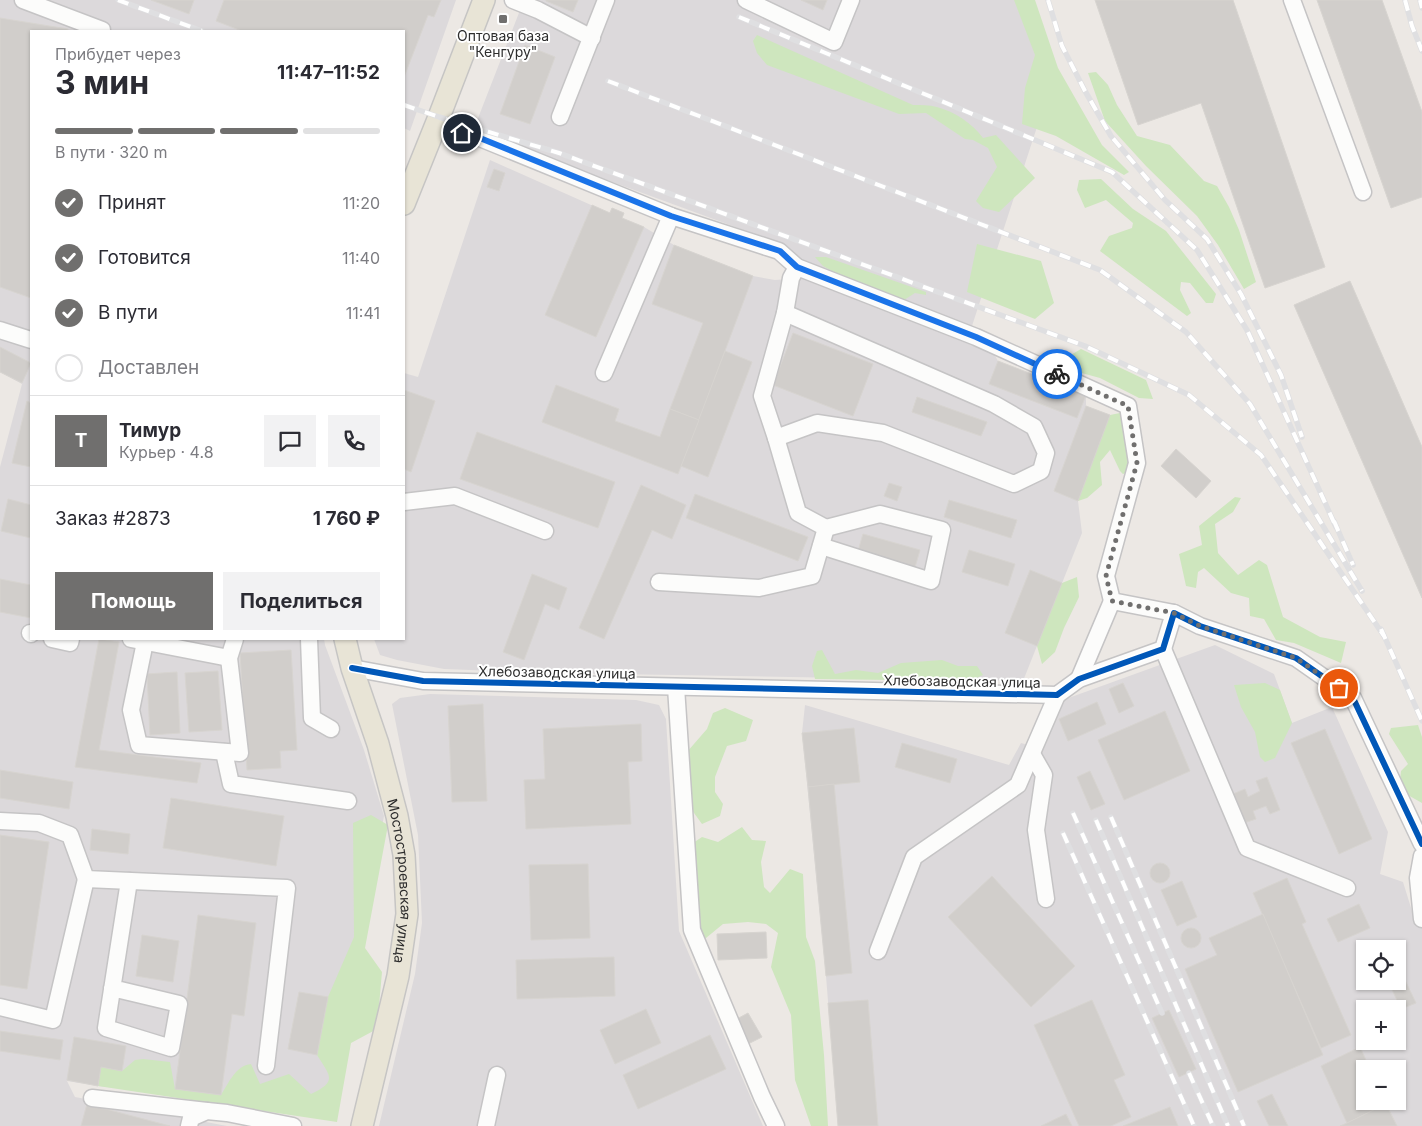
<!DOCTYPE html>
<html lang="ru">
<meta charset="utf-8">
<style>
body{margin:0;font-family:Inter,sans-serif;background:#f2f2f3;color:#2b2b33;height:100vh;display:flex;flex-direction:column;font-size:19px;white-space:nowrap}
*{box-sizing:border-box;margin:0}
p{font-size:16px;color:#7c7c81}
.icon{flex:none;width:28px;height:28px;fill:none;stroke:currentColor;stroke-width:2;stroke-linecap:round;stroke-linejoin:round}
.map{position:relative;flex:1;overflow:hidden}
.drawer{position:absolute;left:30px;top:30px;width:375px;height:610px;display:flex;flex-direction:column;background:#fff;border-radius:0px;box-shadow:0 1px 4px #0004}
.drawer>*{flex:none}
.tools{position:absolute;left:1356px;top:940px;display:grid;gap:10px}
.tools a{display:grid;place-items:center;width:50px;height:50px;border-radius:0px;background:#fff;box-shadow:0 1px 4px #0004;font-size:25px}
.pin{position:absolute;display:grid;place-items:center;width:42px;height:42px;color:#fff;margin:-21px;border:2px solid #fff;border-radius:50%;box-shadow:0 1px 5px #0007}
.courier{position:absolute;display:grid;place-items:center;width:50px;height:50px;margin:-25px;border:4px solid #1a73e8;border-radius:50%;background:#fff;color:#222;box-shadow:0 1px 6px #0007}
.overview em{font-style:normal;font-weight:700}
.overview div{display:flex;flex-direction:column-reverse}
.overview{display:flex;align-items:center;justify-content:space-between;height:85px;padding:0 25px}
h1{font-size:32px;font-weight:700;line-height:38px}
.bar{display:grid;grid-template-columns:repeat(4,1fr);gap:8px 5px;align-content:center;height:60px;padding:0 25px}
.bar i{height:6px;border-radius:4px;background:#e1e1e2}
.bar .active{background:#706f6e}
.bar p{grid-column:span 4}
.line{display:flex;align-items:center;gap:12px;padding:0 25px;border-top:1px solid #e1e1e2}
.line div{flex:1}
.round{display:grid;place-items:center;flex:none;width:52px;height:52px;border-radius:0px;background:#f2f2f3}
ol{padding:0 25px;list-style:none}
li{display:flex;align-items:center;gap:15px;height:55px}
li p{margin-inline-start:auto}
li .icon{padding:5px;border-radius:50%;background:#706f6e;color:#fff;stroke-width:4}
li:last-child{color:#7c7c81}
li i{width:28px;height:28px;border:2px solid #e1e1e2;border-radius:50%}
.button{display:flex;gap:10px;margin-top:auto;padding:10px 25px}
.button a{flex:1;height:58px;border-radius:0px;background:#706f6e;color:#fff;font-size:20px;font-weight:700;line-height:58px;text-align:center}
.button a+a{background:#f2f2f3;color:#2b2b33}
.map>svg:first-child{display:block}
</style>
<div class="map">
<svg width="1422" height="1126" viewBox="0 0 1422 1126">
<rect width="100%" height="100%" fill="#ece8e4"/>
<g fill="#dcd9db" fill-rule="evenodd">
<polygon points="0,0 456,0 410,131 404,128 404,31 31,31 31,639 324,639 325,645 364,750 384,816 329,1111 98,1086 67,1081 75,1097 227,1126 0,1126 0,467 22,384 0,372"/>
<polygon points="524,0 1029,0 1054,75 971,329 799,261 782,244 473,131"/>
<polygon points="490,160 609,213 612,208 624,213 622,218 644,227 674,245 753,276 775,280 802,278 994,354 998,361 1086,395 1086,406 1110,415 1078,501 1082,533 1023,681 552,673 444,669 397,660 380,655 374,639 404,639 404,373 418,377"/>
<path d="M1215,645L1274,674L1292,723L1332,707L1388,832L1380,874L1403,882L1412,911L1422,908V1126H838L826,976L802,733L805,705L1009,765L1021,743L1042,749L1063,700ZM1365,949H1398V981H1365ZM1365,1009H1398V1041H1365ZM1365,1069H1398V1101H1365Z"/>
<polygon points="430,694 636,700 659,705 666,719 679,931 763,1126 379,1126 415,974 422,923 418,835 392,704 400,698"/>
</g>
<g fill="#cee6be">
<polygon points="1014,0 1035,0 1058,68 1102,145 1129,172 1124,175 1056,136 1022,124 1025,88 1035,55"/>
<path d="M757,35L913,105C921,105 929,105 937,107C955,112 972,123 983,138L996,135L1035,178L999,212L983,208L976,201L997,167L988,148L973,140L965,139L926,113L899,114L767,65L757,53L753,41Z"/>
<polygon points="1096,72 1108,85 1117,105 1137,136 1170,145 1204,181 1217,186 1229,207 1239,230 1256,282 1244,289 1218,245 1197,216 1146,166 1105,121 1088,73"/>
<polygon points="1101,179 1133,209 1166,231 1216,294 1213,303 1206,303 1190,283 1181,282 1180,290 1191,313 1187,316 1100,251 1109,236 1132,228 1133,223 1106,200 1085,208 1077,190 1079,180"/>
<polygon points="977,244 1041,261 1054,303 1035,319 967,292"/>
<polygon points="815,257 826,257 926,292 926,295 915,293 904,300 876,298 857,285 823,266"/>
<polygon points="1081,349 1146,380 1153,399 1139,398 1100,378 1078,372 1069,356"/>
<polygon points="1120,413 1127,431 1129,472 1123,474 1120,471 1110,450 1100,462 1102,485 1087,498 1078,501 1110,415"/>
<polygon points="1235,497 1241,498 1233,512 1215,524 1218,553 1238,575 1259,560 1267,565 1283,617 1320,637 1346,642 1341,663 1294,643 1276,640 1264,619 1250,616 1249,598 1231,593 1204,568 1198,572 1196,588 1186,586 1179,554 1202,545 1199,526"/>
<polygon points="1077,577 1079,597 1064,628 1055,652 1042,664 1037,646 1062,583"/>
<polygon points="822,650 835,674 856,670 878,673 901,663 942,660 958,666 977,666 983,675 970,681 815,679 812,666 817,651"/>
<polygon points="1265,683 1280,690 1292,723 1275,758 1265,762 1260,757 1255,732 1241,707 1234,685"/>
<polygon points="725,708 753,720 746,741 727,746 715,777 715,792 723,804 720,816 702,824 689,806 687,752 707,729 713,713"/>
<polygon points="1418,725 1422,737 1422,803 1399,790 1401,771 1408,764 1389,734 1391,728"/>
<path d="M371,815L388,825L365,948L382,972L377,1029L351,1043L337,1122L98,1086L101,1067L122,1071L135,1060L143,1059L170,1062L175,1089L221,1095C228,1084 236,1065 251,1064L260,1084L289,1074L311,1094C338,1081 330,1076 317,1055L328,997L354,937L353,823Z"/>
<polygon points="742,827 752,840 766,841 761,862 764,887 770,893 790,869 803,874 806,937 815,961 824,1055 828,1126 811,1126 795,1080 791,1015 771,967 778,933 766,924 748,922 723,924 706,938 700,936 693,843 702,837 718,842"/>
</g>
<g fill="#d1cecb" stroke="#d7d4d0">
<polygon points="151,0 194,0 189,14"/>
<polygon points="224,0 441,0 434,17 428,15 404,77 404,31 242,31 216,21"/>
<polygon points="546,0 578,0 573,12 546,1"/>
<polygon points="801,0 827,0 823,10"/>
<polygon points="1095,0 1233,0 1325,267 1265,288 1201,103 1138,125"/>
<polygon points="1317,0 1382,0 1422,112 1422,197 1391,208"/>
<polygon points="0,18 68,29 68,31 31,31 31,298 0,287"/>
<polygon points="525,45 555,57 530,124 500,114"/>
<polygon points="494,169 505,173 499,191 487,187"/>
<polygon points="592,205 610,213 612,208 624,213 622,218 644,227 596,337 545,315"/>
<polygon points="674,245 753,276 699,420 670,409 703,323 652,304"/>
<polygon points="1350,281 1422,447 1422,598 1294,305"/>
<polygon points="793,333 873,364 853,416 773,385"/>
<polygon points="0,347 31,363 22,383 0,372"/>
<polygon points="725,351 752,362 708,477 681,466"/>
<polygon points="998,361 1086,395 1077,418 989,384"/>
<polygon points="556,385 619,409 615,421 660,437 670,409 699,420 678,474 542,422"/>
<polygon points="404,390 435,401 411,472 404,469"/>
<polygon points="917,397 987,422 981,436 912,412"/>
<polygon points="27,401 31,403 31,467 12,463"/>
<polygon points="1086,406 1110,415 1078,501 1054,491"/>
<polygon points="477,432 615,482 598,528 460,479"/>
<polygon points="1176,449 1211,481 1196,498 1161,466"/>
<polygon points="889,483 902,487 897,501 884,496"/>
<polygon points="641,485 686,505 672,539 652,530 604,639 579,628"/>
<polygon points="695,494 808,537 798,561 686,518"/>
<polygon points="8,499 31,505 31,538 1,531"/>
<polygon points="949,500 1017,520 1011,538 944,517"/>
<polygon points="863,534 920,550 915,567 858,551"/>
<polygon points="969,550 1015,564 1008,586 962,572"/>
<polygon points="1030,570 1062,583 1037,646 1005,633"/>
<polygon points="532,574 567,588 559,610 545,604 524,660 503,652"/>
<polygon points="0,579 31,585 31,618 0,612"/>
<polygon points="99,639 119,642 99,750 201,763 197,783 75,767"/>
<polygon points="291,650 297,750 280,751 281,768 247,770 240,653"/>
<polygon points="218,671 222,730 189,732 185,673"/>
<polygon points="177,672 180,733 150,735 147,674"/>
<polygon points="1123,683 1134,706 1119,713 1109,689"/>
<polygon points="1097,702 1106,724 1068,741 1059,719"/>
<polygon points="483,704 487,801 452,802 448,706"/>
<polygon points="1165,711 1190,771 1124,800 1098,740"/>
<polygon points="641,724 642,761 628,762 631,824 526,829 524,780 545,779 543,729"/>
<polygon points="854,728 860,782 808,787 802,733"/>
<polygon points="1325,729 1372,839 1339,854 1291,743"/>
<polygon points="902,743 957,759 950,783 895,767"/>
<polygon points="0,770 73,782 69,809 0,798"/>
<polygon points="1090,771 1105,804 1091,810 1077,777"/>
<polygon points="1267,777 1280,810 1270,814 1266,806 1253,811 1256,819 1244,823 1233,794 1245,789 1248,797 1260,791 1256,781"/>
<polygon points="834,784 852,973 826,976 808,787"/>
<polygon points="171,798 284,816 276,866 163,848"/>
<polygon points="92,829 130,834 128,854 90,850"/>
<polygon points="0,835 49,842 27,989 0,985"/>
<circle cx="1160" cy="873" r="10"/>
<polygon points="588,864 590,938 531,940 529,865"/>
<polygon points="992,876 1075,966 1031,1007 948,917"/>
<polygon points="1287,878 1306,922 1302,924 1351,1035 1321,1048 1253,893"/>
<polygon points="1182,881 1197,917 1177,926 1161,890"/>
<polygon points="1359,904 1370,928 1338,942 1327,919"/>
<polygon points="1263,914 1323,1055 1238,1092 1185,969 1217,955 1209,938"/>
<polygon points="198,915 256,923 244,1016 232,1014 221,1095 175,1089"/>
<circle cx="1191" cy="938" r="10"/>
<polygon points="766,932 767,958 718,960 717,934"/>
<polygon points="142,935 179,941 173,982 136,976"/>
<polygon points="614,957 615,996 517,999 516,960"/>
<polygon points="1403,976 1416,1003 1401,1009 1389,983 1398,981 1398,979"/>
<polygon points="299,992 328,997 317,1055 288,1049"/>
<polygon points="868,1000 878,1126 838,1126 828,1003"/>
<polygon points="1092,1000 1125,1075 1114,1080 1131,1117 1111,1126 1079,1126 1034,1025"/>
<polygon points="646,1009 661,1043 615,1064 600,1030"/>
<polygon points="1169,1010 1196,1069 1179,1077 1152,1018"/>
<polygon points="748,1013 762,1037 748,1044 735,1020"/>
<polygon points="0,1031 63,1040 60,1060 0,1051"/>
<polygon points="710,1035 726,1069 638,1109 623,1075"/>
<polygon points="74,1037 126,1046 122,1071 101,1067 98,1086 67,1080"/>
<polygon points="1360,1047 1370,1069 1365,1069 1365,1101 1385,1101 1386,1104 1347,1123 1321,1066"/>
<polygon points="1272,1094 1288,1126 1269,1126 1257,1101"/>
<polygon points="87,1104 170,1126 81,1126"/>
<polygon points="1386,1104 1397,1126 1340,1126 1347,1123"/>
<polygon points="1170,1107 1178,1126 1123,1126"/>
<polygon points="1066,1114 1072,1126 1041,1126"/>
</g>
<g fill="none" stroke-linecap="round" stroke-linejoin="round">
<g stroke="#c5c4c5" stroke-width="19">
<g id="minor">
<polyline points="23,0 102,30 102,31"/>
<polyline points="513,0 538,10 592,38"/>
<polyline points="746,0 834,42 851,0"/>
<polyline points="1292,0 1363,192"/>
<polyline points="560,117 606,0"/>
<polyline points="436,126 475,136 671,216 779,251 797,267 976,337 1128,406 1137,463 1106,576 1112,601"/>
<polyline points="0,330 31,340"/>
<polyline points="604,373 671,216"/>
<polyline points="776,438 817,423 883,433 1014,484 1041,471 1046,453 1034,427 994,404 785,313"/>
<polyline points="404,502 455,496 545,531"/>
<polyline points="821,546 931,581 942,530 880,514 826,528"/>
<polyline points="659,582 759,588 812,576 826,528 798,513 776,438 762,396 785,313 791,278 797,267"/>
<polyline points="30,633 31,634"/>
<polyline points="52,639 70,643 71,639"/>
<polyline points="131,639 229,658"/>
<polyline points="309,639 312,718 331,729"/>
<polyline points="145,642 131,710 139,745 240,753 229,658 235,639"/>
<polyline points="1163,649 1247,848 1347,888"/>
<polyline points="352,668 423,681 1057,695 1079,679 1163,649 1174,613 1200,626 1296,658 1353,698 1422,844"/>
<polyline points="1079,679 1112,601 1174,613"/>
<polyline points="676,687 692,930 762,1097 776,1126"/>
<polyline points="224,752 231,784 348,801"/>
<polyline points="1032,754 1044,775 1036,830 1046,899"/>
<polyline points="0,821 39,823 70,835 86,879 287,888 266,1066"/>
<polyline points="1422,856 1418,878 1422,919"/>
<polyline points="878,951 914,857 1018,785 1057,695"/>
<polyline points="112,988 179,1004 171,1048 106,1028 129,881"/>
<polyline points="0,1007 53,1020 86,879"/>
<polyline points="92,1098 207,1111"/>
<polyline points="189,1126 191,1118 207,1111 227,1113 293,1126"/>
<polyline points="486,1126 497,1075"/>
</g>
</g>
<g stroke="#c6c5c4" stroke-width="24">
<g id="major">
<polyline points="404,204 439,117 484,0"/>
<path id="s1" d="M345,639L352,668L378,744L397,816L404,855L407,914L398,976L362,1126"/>
</g>
</g>
<use href="#minor" stroke="#fcfcfb" stroke-width="16"/>
<use href="#major" stroke="#e8e4d6" stroke-width="21"/>
<g stroke="#dfdfe1" stroke-width="5.5">
<g id="rail">
<polyline points="118,0 202,31"/>
<polyline points="1048,0 1062,46 1085,91 1111,136 1165,200 1207,239 1241,294 1281,375 1302,437"/>
<polyline points="1405,0 1412,26 1422,51"/>
<polyline points="1420,0 1422,8"/>
<polyline points="739,17 1112,172 1197,250 1247,330 1336,527"/>
<polyline points="608,81 1100,270 1186,332 1250,404 1362,591"/>
<polyline points="404,105 439,117 559,153 1085,346 1189,395 1261,455 1384,636"/>
<polyline points="1334,521 1353,565"/>
<polyline points="1381,629 1422,721"/>
<polyline points="1073,813 1162,1013"/>
<polyline points="1111,817 1244,1126"/>
<polyline points="1096,820 1228,1126"/>
<polyline points="1063,833 1194,1126"/>
<polyline points="1189,1073 1213,1126"/>
</g>
</g>
<use href="#rail" stroke="#fff" stroke-width="4" stroke-dasharray="11" stroke-linecap="butt"/>
<g stroke="#fff" stroke-width="9">
<polyline id="cycleway" points="352,668 423,681 1057,695 1079,679 1163,649 1174,613 1200,626 1296,658 1353,698 1422,844"/>
</g>
<use href="#cycleway" stroke="#0057b8" stroke-width="6"/>
</g>
<g fill="none" stroke-linecap="round" stroke-linejoin="round">
<polyline stroke="#706f6e" stroke-width="5" stroke-dasharray="0 9" points="1057,374 1128,406 1137,463 1106,576 1112,601 1174,613 1200,626 1296,658 1339,688"/>
<polyline stroke="#1a73e8" stroke-width="6" points="462,133 475,136 671,216 780,251 797,267 976,337 1057,374"/>
</g>
<rect fill="#706f6e" stroke="#fff" stroke-width="2" x="498" y="14" width="10" height="10" rx="2.5"/>
<g text-anchor="middle" dominant-baseline="central" stroke-width="4" stroke-linejoin="round" paint-order="stroke">
<g font-size="14" fill="#2e2e2e" stroke="#fff">
<text x="503" y="35">Оптовая база<tspan x="503" dy="16">"Кенгуру"</tspan></text>
</g>
<g font-size="14" fill="#2e2e2e" stroke="#fff">
<text transform="translate(557 672) rotate(1)">Хлебозаводская улица</text>
<text transform="translate(962 681) rotate(1)">Хлебозаводская улица</text>
<text stroke="none"><textPath href="#s1" startOffset="250">Мостостроевская улица</textPath></text>
</g>
</g>
</svg>
<div class="tools">
<a><svg class="icon" aria-label="locate" viewBox="0 0 24 24"><circle cx="12" cy="12" r="6"/><path d="M12 2v4M12 18v4M2 12h4M18 12h4"/></svg></a>
<a>+</a>
<a>−</a>
</div>
<div class="pin" style="left:1339px;top:688px;background:#ea580c"><svg class="icon" aria-label="bag" viewBox="0 0 24 24"><path d="M5 8h14l-1 12H6zM9 8a3 3 0 0 1 6 0"/></svg></div>
<div class="pin" style="left:462px;top:133px;background:#1f2937"><svg class="icon" aria-label="home" viewBox="0 0 24 24"><path d="M3 11l9-7 9 7M6 9v11h12V9"/></svg></div>
<div class="courier" style="left:1057px;top:374px"><svg class="icon" aria-label="bike" viewBox="0 0 24 24"><circle cx="6" cy="16" r="4"/><circle cx="18" cy="16" r="4"/><path d="M6 16l4-8h5l3 8M10 8l3 8H6M13 5h3"/></svg></div>
<section class="drawer">
<div class="overview"><div><h1>3 мин</h1><p>Прибудет через</p></div><em>11:47–11:52</em></div>
<div class="bar"><i class="active"></i><i class="active"></i><i class="active"></i><i></i><p>В пути · 320 m</p></div>
<ol>
<li><svg class="icon" aria-label="check" viewBox="0 0 24 24"><path d="M5 12l5 5 9-10"/></svg>Принят<p>11:20</p></li>
<li><svg class="icon" aria-label="check" viewBox="0 0 24 24"><path d="M5 12l5 5 9-10"/></svg>Готовится<p>11:40</p></li>
<li><svg class="icon" aria-label="check" viewBox="0 0 24 24"><path d="M5 12l5 5 9-10"/></svg>В пути<p>11:41</p></li>
<li><i></i>Доставлен</li>
</ol>
<div class="line" style="height:90px"><b class="round" style="background:#706f6e;color:#fff">Т</b><div><b>Тимур</b><p>Курьер · 4.8</p></div><a class="round"><svg class="icon" aria-label="chat" viewBox="0 0 24 24"><path d="M4 5h16v11H9l-5 4z"/></svg></a><a class="round"><svg class="icon" aria-label="phone" viewBox="0 0 24 24"><path d="M5 4h4l2 5-3 2q2 4 5 5l2-3 5 2v4C11 20 4 13 5 4z"/></svg></a></div>
<div class="line" style="height:65px"><div>Заказ #2873</div><b>1 760 ₽</b></div>
<div class="button"><a>Помощь</a><a>Поделиться</a></div>
</section>
</div>
